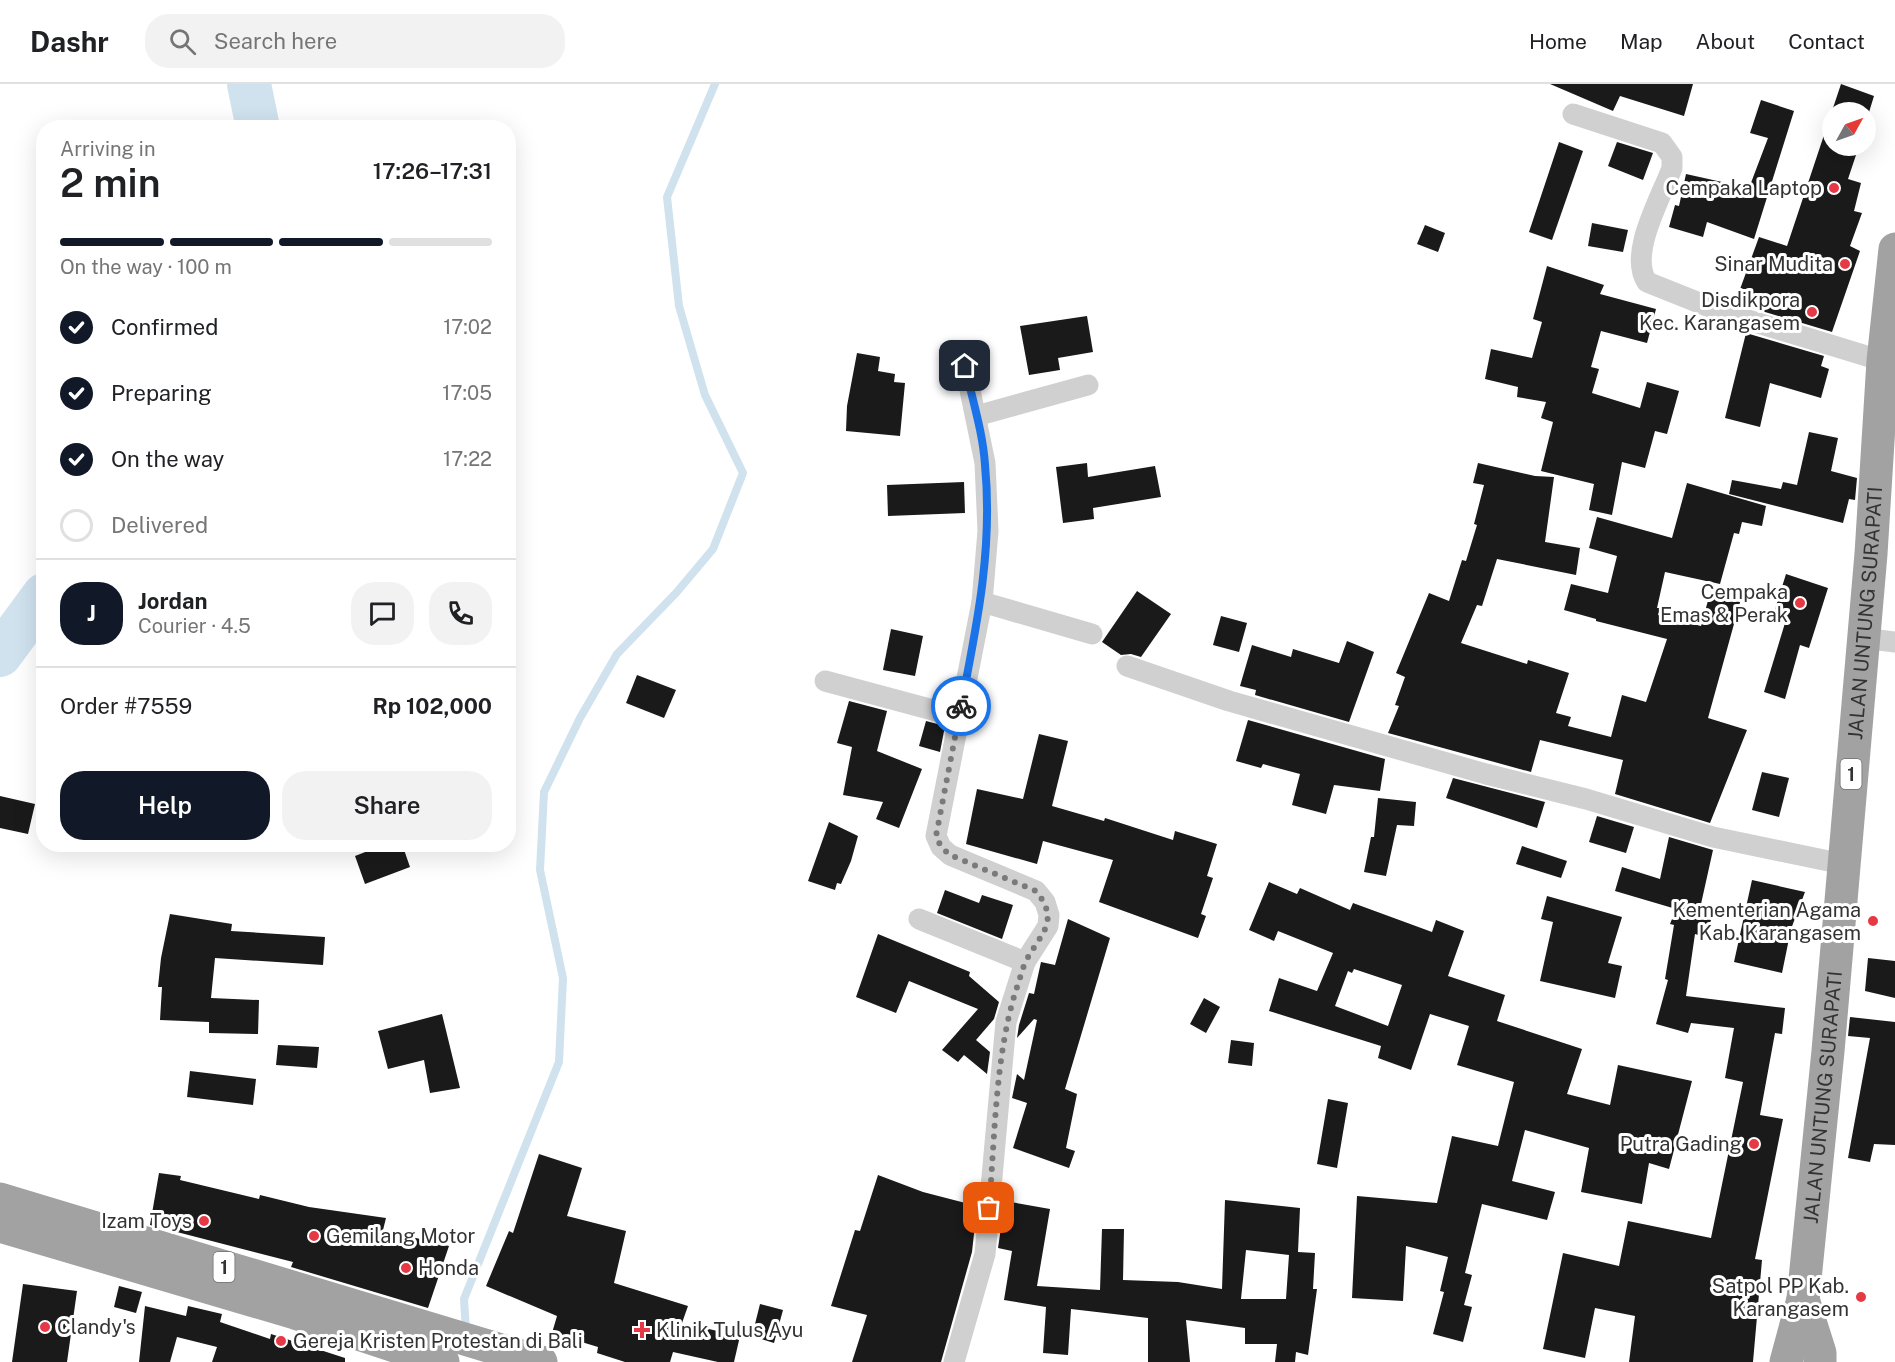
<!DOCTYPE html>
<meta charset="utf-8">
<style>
body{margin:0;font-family:"Public Sans",sans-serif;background:#f2f2f2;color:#202124;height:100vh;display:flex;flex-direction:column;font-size:22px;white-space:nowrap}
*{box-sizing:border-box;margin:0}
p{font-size:20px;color:#757577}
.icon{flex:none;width:33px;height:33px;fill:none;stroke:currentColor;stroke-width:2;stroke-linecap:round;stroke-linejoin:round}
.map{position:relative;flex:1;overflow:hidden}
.panel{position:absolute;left:36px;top:36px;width:480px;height:732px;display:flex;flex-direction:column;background:#fff;border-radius:24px;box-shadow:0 6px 24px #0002}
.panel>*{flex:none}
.needle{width:39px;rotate:50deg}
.fabs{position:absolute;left:1822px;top:18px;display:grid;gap:12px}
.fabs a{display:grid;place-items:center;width:54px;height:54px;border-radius:50%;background:#fff;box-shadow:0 6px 24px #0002;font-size:30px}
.pin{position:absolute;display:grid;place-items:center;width:51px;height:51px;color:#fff;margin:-26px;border-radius:12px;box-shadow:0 3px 9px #0006}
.courier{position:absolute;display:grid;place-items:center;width:60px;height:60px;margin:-30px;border:4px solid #1a73e8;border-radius:50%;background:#fff;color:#222;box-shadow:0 2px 8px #0007}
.summary em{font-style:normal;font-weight:600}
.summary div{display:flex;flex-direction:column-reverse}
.summary{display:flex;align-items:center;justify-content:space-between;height:102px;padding:0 24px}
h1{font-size:39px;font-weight:600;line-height:45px}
.bar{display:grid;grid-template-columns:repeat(4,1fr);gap:9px 6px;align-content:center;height:72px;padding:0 24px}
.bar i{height:8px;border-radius:4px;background:#e0e0e0}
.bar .selected{background:#111827}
.bar p{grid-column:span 4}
.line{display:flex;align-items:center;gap:15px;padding:0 24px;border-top:2px solid #e0e0e0}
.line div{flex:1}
.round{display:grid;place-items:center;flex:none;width:63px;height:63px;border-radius:24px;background:#f2f2f2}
ol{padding:0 24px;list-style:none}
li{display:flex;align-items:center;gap:18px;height:66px}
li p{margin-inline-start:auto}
li .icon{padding:6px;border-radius:50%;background:#111827;color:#fff;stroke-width:4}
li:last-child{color:#757577}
li i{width:33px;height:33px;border:3px solid #e0e0e0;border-radius:50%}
.primary-button{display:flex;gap:12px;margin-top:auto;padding:12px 24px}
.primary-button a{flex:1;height:69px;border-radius:24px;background:#111827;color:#fff;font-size:24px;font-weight:600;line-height:69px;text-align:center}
.primary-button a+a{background:#f2f2f2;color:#202124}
header{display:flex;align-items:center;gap:36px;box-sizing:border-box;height:84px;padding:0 30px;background:#fff;border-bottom:2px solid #e0e0e0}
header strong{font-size:28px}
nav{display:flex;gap:33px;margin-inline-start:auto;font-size:21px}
.search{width:420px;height:54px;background:#f2f2f2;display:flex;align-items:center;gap:15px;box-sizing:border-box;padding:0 21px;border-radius:24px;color:#757577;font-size:22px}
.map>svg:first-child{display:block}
</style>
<header>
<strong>Dashr</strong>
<div class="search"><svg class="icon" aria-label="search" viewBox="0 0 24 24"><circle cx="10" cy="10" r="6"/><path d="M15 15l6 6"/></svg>Search here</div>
<nav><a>Home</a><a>Map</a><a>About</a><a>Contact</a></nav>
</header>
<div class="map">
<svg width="1895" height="1278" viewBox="0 0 1895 1278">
<rect width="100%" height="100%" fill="#fff"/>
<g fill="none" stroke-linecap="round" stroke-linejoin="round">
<polyline stroke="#cfe2ee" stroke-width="8" points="466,1247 464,1215 559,978 563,894 540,786 544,708 580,634 617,570 676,509 713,465 743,389 705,311 679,222 667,113 715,0"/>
<g stroke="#cfe2ee" stroke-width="44">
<polyline points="249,0 258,44"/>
<polyline points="0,571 44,511"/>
</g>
</g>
<g fill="#1a1a1a" fill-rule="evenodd">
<polygon points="1550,0 1693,0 1684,32 1620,12 1613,27"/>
<polygon points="1841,0 1874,12 1866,38 1866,28 1833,28 1833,62 1859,62 1848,95 1861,99 1854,127 1862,129 1850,162 1860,167 1832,248 1735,219 1759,153 1787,162"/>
<polygon points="1761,16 1794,27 1754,155 1707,138 1703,153 1669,143 1675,121 1679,122 1686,90 1749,104 1768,54 1750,49"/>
<polygon points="1559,58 1583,67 1552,156 1529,148"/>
<polygon points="1617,58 1653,69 1643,96 1608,82"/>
<polygon points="1592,139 1628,146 1623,168 1588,162"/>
<polygon points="1425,141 1445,149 1438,168 1417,160"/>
<polygon points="1547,182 1604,201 1600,210 1656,225 1647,259 1601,247 1591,283 1599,285 1592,309 1640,324 1647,298 1679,307 1667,350 1655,347 1645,384 1622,378 1612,431 1589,426 1594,400 1541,387 1553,338 1541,334 1546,318 1517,313 1518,303 1485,295 1491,265 1532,274 1542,238 1533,235"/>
<polygon points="1087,232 1093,268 1058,274 1060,286 1029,291 1020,242"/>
<polygon points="1746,249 1824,272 1821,282 1829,285 1821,314 1770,299 1760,343 1725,334"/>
<polygon points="857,269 880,273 878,287 895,290 894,298 905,299 900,352 846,347 847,322"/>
<polygon points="1809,348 1838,354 1831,387 1857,394 1855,416 1849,415 1843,439 1729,410 1732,396 1781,405 1783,398 1797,401"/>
<polygon points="1087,379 1088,393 1155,382 1161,413 1093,424 1094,435 1063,439 1056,383"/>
<polygon points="1478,379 1535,392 1554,393 1545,458 1580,464 1576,491 1497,475 1482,522 1477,521 1461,559 1527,580 1528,576 1569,589 1556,629 1571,633 1568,642 1611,653 1622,611 1646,618 1667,555 1596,537 1596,535 1564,526 1571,500 1608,509 1617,472 1589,464 1597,433 1672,454 1687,399 1766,422 1762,442 1742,438 1739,450 1734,449 1720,500 1665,488 1657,524 1660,524 1658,531 1701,542 1712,502 1742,511 1708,634 1747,646 1710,739 1615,710 1623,676 1540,656 1531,688 1388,649 1399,622 1395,621 1405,593 1396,589 1429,509 1449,517 1462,476 1466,477 1477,441 1474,440 1484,401 1473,399"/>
<polygon points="964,398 965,429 888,432 887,401"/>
<polygon points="1786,490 1828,504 1809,564 1800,561 1785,615 1764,608 1785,539 1772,535"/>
<polygon points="1137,507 1171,530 1141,573 1131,570 1121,571 1102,558"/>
<polygon points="1221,532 1247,539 1239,568 1213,561"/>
<polygon points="891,545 923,552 915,592 883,586"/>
<polygon points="1347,557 1374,568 1349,638 1255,611 1256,606 1240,602 1252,561 1291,573 1293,565 1339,579"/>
<polygon points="637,591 676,606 664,634 626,619"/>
<polygon points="849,617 887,627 877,667 922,685 899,744 876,735 883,718 843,711 852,663 837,659"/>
<polygon points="1248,636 1385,675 1380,707 1334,701 1326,730 1292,721 1300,690 1263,680 1261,684 1236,677"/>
<polygon points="926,637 945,642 940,668 919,662"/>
<polygon points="1039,650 1068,657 1052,722 1104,737 1105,734 1173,756 1175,747 1217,760 1207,792 1213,794 1201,830 1206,832 1198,854 1099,818 1113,776 1043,757 1037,780 966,760 977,705 1023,715"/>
<polygon points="1762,688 1789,694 1779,733 1752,726"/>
<polygon points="1453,694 1545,718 1537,744 1446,714"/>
<polygon points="0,712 35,720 28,750 0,744"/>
<polygon points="1378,714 1416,718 1414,742 1397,741 1386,792 1364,788 1371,753 1374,753"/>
<polygon points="1597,732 1634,743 1626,769 1589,758"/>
<polygon points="829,738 858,752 851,777 841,800 837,799 835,806 808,797"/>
<polygon points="1669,753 1713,766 1701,820 1715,825 1705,853 1695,850 1686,912 1785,924 1782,950 1775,949 1760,1031 1783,1035 1755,1175 1762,1176 1753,1278 1629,1278 1635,1232 1595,1224 1585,1274 1543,1265 1563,1169 1619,1182 1628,1137 1711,1154 1743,998 1725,994 1734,944 1691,939 1688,949 1656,940 1668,896 1665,895 1674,841 1670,840 1676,825 1615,807 1622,783 1660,795"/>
<polygon points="386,760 402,760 410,783 365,800 355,772"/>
<polygon points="1522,762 1567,777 1561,794 1516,780"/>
<polygon points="1752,796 1805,808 1791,845 1782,889 1734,878"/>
<path d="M1269,798L1297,810L1300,804L1350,826L1353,819L1432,848L1436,836L1464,847L1448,892L1505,911L1497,937L1582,965L1567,1010L1610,1021L1618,981L1692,997L1669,1085L1649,1079L1642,1120L1581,1108L1589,1064L1525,1046L1512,1097L1555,1108L1547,1136L1482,1120L1465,1189L1472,1191L1464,1221L1472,1223L1463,1258L1433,1250L1444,1208L1440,1207L1448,1173L1406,1162L1403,1217L1352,1214L1357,1112L1437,1119L1452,1052L1498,1062L1514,998L1457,981L1469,942L1430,930L1411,986L1378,974L1381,962L1269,927L1279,894L1317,907L1333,869L1278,847L1274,857L1249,846ZM1354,885L1402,901L1388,942L1335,922L1348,887L1352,889Z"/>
<polygon points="945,806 979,819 982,811 1013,821 1002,855 937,829"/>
<polygon points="1547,812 1622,833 1608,879 1622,882 1615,914 1540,897 1553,838 1541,835"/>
<polygon points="170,830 232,840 231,847 325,853 323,881 215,874 211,914 259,916 258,950 209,949 209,938 160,936 162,903 158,903 161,874"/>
<polygon points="1068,835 1110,854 1065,1005 1077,1010 1066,1064 1075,1067 1069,1084 1013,1064 1027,1019 1012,1014 1017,990 1024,996 1037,936 1034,935 1017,954 1019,941 1029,909 1034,910 1041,878 1055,881"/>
<polygon points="878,850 970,888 969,892 999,918 994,935 976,956 990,968 987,990 964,971 958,978 942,966 978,925 909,897 896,929 856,913"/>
<polygon points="1868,874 1895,877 1895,914 1865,907"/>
<polygon points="1204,914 1220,923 1206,949 1190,940"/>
<polygon points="442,930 460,1004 430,1009 424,976 388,985 378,947"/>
<polygon points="1850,933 1895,938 1895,1061 1874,1060 1870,1078 1848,1074 1870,954 1848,952"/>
<polygon points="1231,956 1254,959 1252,982 1228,979"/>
<polygon points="278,961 319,963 317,984 276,981"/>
<polygon points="190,987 256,995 253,1021 187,1013"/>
<polygon points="1328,1015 1348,1019 1337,1084 1317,1080"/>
<polygon points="539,1070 582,1084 567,1132 626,1147 614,1199 688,1222 682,1239 740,1252 734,1278 718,1278 673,1268 670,1278 625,1278 597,1269 598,1263 552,1249 557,1232 486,1202 509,1147 513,1149"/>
<polygon points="159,1089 181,1092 180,1096 259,1115 260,1111 309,1123 386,1134 383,1146 449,1162 428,1224 291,1183 293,1178 150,1141"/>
<polygon points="878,1091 923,1108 977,1122 972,1168 941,1278 852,1278 867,1231 831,1222 855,1146 860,1147"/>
<path d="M1225,1116L1300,1124L1298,1168L1315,1169L1313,1205H1317L1308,1271L1296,1268L1295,1278H1275L1277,1260H1245V1244L1186,1236L1190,1278H1148V1234L1071,1225L1068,1271L1043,1269L1046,1223L1004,1216L1012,1167L998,1164L1005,1117L1050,1125L1037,1202L1100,1206L1102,1145H1124L1123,1196L1178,1198L1222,1205ZM1246,1166L1289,1171L1286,1215H1241Z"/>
<polygon points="23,1200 77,1207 67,1278 12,1278"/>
<polygon points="119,1202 142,1208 136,1229 114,1223"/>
<polygon points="760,1220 783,1226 774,1259 752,1252"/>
<polygon points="145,1222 186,1232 188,1222 222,1230 220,1238 270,1255 271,1250 345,1274 345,1278 212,1278 217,1263 177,1253 170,1278 139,1278"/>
</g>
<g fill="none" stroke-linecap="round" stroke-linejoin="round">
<g stroke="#d0d0d0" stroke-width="21">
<path d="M1573,30L1662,59L1672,73V84C1661,114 1628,170 1647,198L1722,228L1883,277"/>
<polyline points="976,332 1088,301"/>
<polyline points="982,518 1092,550"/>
<polyline points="1863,554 1895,558"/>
<polyline points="1127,582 1229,617 1486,690 1586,715 1713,753 1843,780"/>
<polyline points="825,597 959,633"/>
<polyline points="919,835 1025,878"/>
<polyline points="954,1278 985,1170 1006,938 1025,878 1048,842 1049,831 1045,818 1036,807 950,771 941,763 936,752 982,518 988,447 985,379 965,282"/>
</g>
<g stroke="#a2a2a2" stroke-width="33">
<polyline points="0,1115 541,1278"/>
<polyline points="0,1142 295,1229 443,1278"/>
<polyline points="1803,1215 1820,1269 1820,1278"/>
<path id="s1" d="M1786,1278L1803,1215L1828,967L1871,470L1883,277L1895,165"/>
</g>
</g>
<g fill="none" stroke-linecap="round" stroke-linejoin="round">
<path stroke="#7a7a7a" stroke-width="6" stroke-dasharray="0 10.8" d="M961,622L936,752L941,763L950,771L1036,807C1060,837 1042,848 1027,875C1022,884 1020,896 1016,906C995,973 995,1053 989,1124"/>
<path stroke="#1a73e8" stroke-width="8" d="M961,622C977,541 993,464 985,381C983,348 972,315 965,282"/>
</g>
<g fill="#e63946" stroke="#fff" stroke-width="2">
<circle cx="1834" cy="104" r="6"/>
<circle cx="1845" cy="180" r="6"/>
<circle cx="1812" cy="228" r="6"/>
<circle cx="1800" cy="519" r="6"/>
<circle cx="1873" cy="837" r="6"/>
<circle cx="1754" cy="1060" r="6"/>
<circle cx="204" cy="1137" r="6"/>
<circle cx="314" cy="1152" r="6"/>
<circle cx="406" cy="1184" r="6"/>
<circle cx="1861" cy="1213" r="6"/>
<circle cx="45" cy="1243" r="6"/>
<path d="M639 1237h6v6h6v6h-6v6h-6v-6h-6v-6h6z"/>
<circle cx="281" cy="1257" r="6"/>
</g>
<g text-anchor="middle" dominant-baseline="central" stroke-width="6" stroke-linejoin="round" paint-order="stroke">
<g fill="#fff" stroke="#707070" stroke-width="1.5">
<rect x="1840.5" y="675" width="21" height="30" rx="4.5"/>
<rect x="213.5" y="1168" width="21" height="30" rx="4.5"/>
</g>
<g font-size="18" font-weight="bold" fill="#333">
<text x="1851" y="690">1</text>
<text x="224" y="1183">1</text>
</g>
<g font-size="20" fill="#333" stroke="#fff" text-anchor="end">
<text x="1822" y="104">Cempaka Laptop</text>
<text x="1833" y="180">Sinar Mudita</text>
<text x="1800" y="216">Disdikpora<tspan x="1800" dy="23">Kec. Karangasem</tspan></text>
<text x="1788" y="508">Cempaka<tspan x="1788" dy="23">Emas &amp; Perak</tspan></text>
<text x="1861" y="826">Kementerian Agama<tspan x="1861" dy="23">Kab. Karangasem</tspan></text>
<text x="1742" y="1060">Putra Gading</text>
<text x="192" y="1137">Izam Toys</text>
<text x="326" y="1152" text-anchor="start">Gemilang Motor</text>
<text x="418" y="1184" text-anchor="start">Honda</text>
<text x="1849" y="1202">Satpol PP Kab.<tspan x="1849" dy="23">Karangasem</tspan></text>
<text x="57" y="1243" text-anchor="start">Clandy's</text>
<text x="656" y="1246" text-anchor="start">Klinik Tulus Ayu</text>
<text x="293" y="1257" text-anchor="start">Gereja Kristen Protestan di Bali</text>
</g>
<g font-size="20" fill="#333" stroke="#fff">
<text stroke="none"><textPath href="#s1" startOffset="754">JALAN UNTUNG SURAPATI</textPath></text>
<text stroke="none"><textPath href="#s1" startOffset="268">JALAN UNTUNG SURAPATI</textPath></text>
</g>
</g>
</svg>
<div class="fabs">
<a><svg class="needle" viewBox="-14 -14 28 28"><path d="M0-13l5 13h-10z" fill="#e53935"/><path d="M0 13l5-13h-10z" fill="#757577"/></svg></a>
</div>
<div class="pin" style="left:989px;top:1124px;background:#ea580c"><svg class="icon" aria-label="bag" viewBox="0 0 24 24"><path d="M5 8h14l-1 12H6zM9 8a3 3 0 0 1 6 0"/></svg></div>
<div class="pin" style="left:965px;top:282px;background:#1f2937"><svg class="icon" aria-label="home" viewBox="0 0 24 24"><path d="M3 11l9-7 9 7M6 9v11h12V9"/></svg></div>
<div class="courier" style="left:961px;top:622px"><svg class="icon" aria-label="bike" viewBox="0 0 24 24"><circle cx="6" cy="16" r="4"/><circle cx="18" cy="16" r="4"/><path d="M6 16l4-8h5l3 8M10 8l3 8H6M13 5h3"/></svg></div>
<section class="panel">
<div class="summary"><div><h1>2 min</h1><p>Arriving in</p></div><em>17:26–17:31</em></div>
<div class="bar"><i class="selected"></i><i class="selected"></i><i class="selected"></i><i></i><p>On the way · 100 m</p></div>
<ol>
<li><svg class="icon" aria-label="check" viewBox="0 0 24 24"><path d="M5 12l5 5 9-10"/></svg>Confirmed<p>17:02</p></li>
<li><svg class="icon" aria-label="check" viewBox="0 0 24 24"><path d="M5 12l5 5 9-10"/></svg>Preparing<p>17:05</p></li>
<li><svg class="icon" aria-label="check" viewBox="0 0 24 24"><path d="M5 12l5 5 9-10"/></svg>On the way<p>17:22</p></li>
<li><i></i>Delivered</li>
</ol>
<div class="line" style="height:108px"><b class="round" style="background:#111827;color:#fff">J</b><div><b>Jordan</b><p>Courier · 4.5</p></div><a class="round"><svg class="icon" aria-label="chat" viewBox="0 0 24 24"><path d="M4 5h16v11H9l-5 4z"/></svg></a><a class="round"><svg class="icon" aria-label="phone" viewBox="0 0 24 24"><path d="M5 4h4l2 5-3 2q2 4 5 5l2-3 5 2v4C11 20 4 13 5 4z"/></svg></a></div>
<div class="line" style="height:78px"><div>Order #7559</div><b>Rp 102,000</b></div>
<div class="primary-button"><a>Help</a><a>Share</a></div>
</section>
</div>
